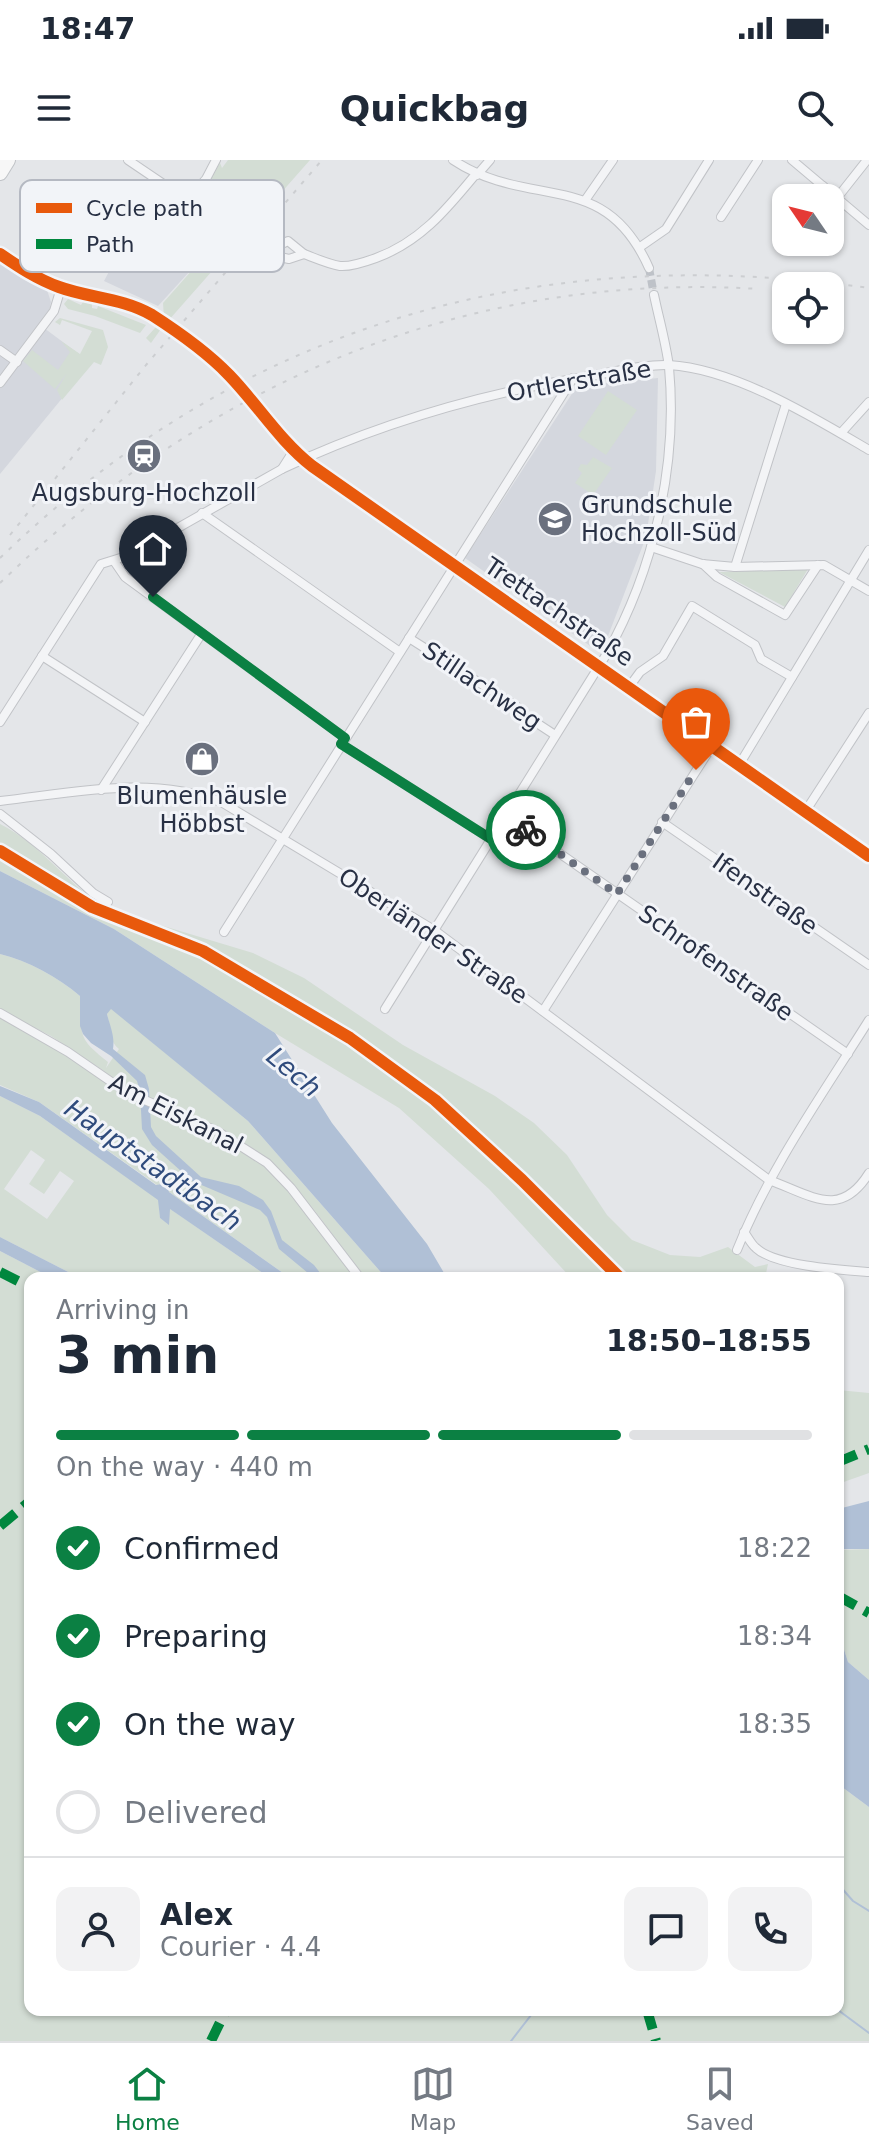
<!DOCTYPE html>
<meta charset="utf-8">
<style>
body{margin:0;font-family:"DejaVu Sans",sans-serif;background:#f2f2f3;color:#1f2937;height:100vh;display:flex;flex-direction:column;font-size:30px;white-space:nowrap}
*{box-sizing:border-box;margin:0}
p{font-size:26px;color:#747a83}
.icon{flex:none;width:44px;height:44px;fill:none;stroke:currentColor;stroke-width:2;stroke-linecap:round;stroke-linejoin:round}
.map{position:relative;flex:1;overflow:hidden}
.sheet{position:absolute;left:24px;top:1112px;width:820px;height:744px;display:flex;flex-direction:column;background:#fff;border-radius:16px;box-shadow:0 2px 6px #0004}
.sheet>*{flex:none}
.needle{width:52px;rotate:305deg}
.buttons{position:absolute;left:772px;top:24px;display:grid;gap:16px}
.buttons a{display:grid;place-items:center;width:72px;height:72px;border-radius:16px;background:#fff;box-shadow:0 2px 6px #0004;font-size:40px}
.pin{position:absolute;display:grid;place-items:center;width:68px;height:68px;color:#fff;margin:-82px -34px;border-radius:50% 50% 50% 0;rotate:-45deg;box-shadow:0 0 8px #0007}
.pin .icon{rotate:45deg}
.courier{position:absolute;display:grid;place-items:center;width:80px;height:80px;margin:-40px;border:6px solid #0b8043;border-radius:50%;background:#fff;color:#222;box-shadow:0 2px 10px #0007}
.overview em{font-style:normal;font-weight:700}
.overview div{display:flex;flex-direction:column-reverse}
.overview{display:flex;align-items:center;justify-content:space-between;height:136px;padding:0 32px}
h1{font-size:52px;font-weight:700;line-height:60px}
.bar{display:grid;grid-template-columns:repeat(4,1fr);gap:12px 8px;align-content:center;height:96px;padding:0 32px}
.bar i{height:10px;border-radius:6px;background:#e0e1e3}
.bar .current{background:#0b8043}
.bar p{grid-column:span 4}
.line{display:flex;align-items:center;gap:20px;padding:0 32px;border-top:2px solid #e0e1e3}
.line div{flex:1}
.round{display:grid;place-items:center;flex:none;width:84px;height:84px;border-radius:16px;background:#f2f2f3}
ol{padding:0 32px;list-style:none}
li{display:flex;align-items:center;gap:24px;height:88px}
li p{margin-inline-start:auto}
li .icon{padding:8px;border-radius:50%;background:#0b8043;color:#fff;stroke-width:4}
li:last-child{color:#747a83}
li i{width:44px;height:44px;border:4px solid #e0e1e3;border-radius:50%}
.status{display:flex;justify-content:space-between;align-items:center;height:56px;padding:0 40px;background:#fff;direction:ltr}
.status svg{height:22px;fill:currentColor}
header{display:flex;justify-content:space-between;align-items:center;height:104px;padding:0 32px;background:#fff;font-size:36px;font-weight:700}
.tabs{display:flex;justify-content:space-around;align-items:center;height:112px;border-top:2px solid #e0e1e3;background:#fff;font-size:22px;color:#747a83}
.tabs a{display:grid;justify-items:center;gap:4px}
.tabs .current{color:#0b8043}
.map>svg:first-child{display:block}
</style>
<div class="status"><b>18:47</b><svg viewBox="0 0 49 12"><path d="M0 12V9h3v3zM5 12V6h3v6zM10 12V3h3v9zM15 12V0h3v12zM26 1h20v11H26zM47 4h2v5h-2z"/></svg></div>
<header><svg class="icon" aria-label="menu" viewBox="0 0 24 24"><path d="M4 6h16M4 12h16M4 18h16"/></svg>Quickbag<svg class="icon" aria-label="search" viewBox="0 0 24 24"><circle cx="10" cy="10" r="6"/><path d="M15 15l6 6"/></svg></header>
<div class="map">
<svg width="869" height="1881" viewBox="0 0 869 1881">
<rect width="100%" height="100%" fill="#e4e6e9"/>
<g fill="#d4d7de">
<polygon points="83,19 200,100 158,146 104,121 112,106 90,93 97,81 60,56"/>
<polygon points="0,103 21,118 47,130 51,142 49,152 40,165 91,203 0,314"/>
<polygon points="658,218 656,311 646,377 608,476 593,488 465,398 577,226"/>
</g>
<g fill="#d3ddd4" fill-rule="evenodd">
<polygon points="228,0 310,0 161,169 151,183 146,178 164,158 163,143 201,100 165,74 202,31 220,3 222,8"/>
<polygon points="68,139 81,145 83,142 92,144 92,148 97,149 98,146 146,165 140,173 95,156 68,149 64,144"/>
<polygon points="60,158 103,170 108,187 101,205 94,202 62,240 57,230 67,213 55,229 23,201 32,190 58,210 70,192 61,181 80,194 92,171 62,160 60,165 55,162"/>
<polygon points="608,231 637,250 606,295 578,276"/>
<polygon points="593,297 612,308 593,335 575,323 582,313 578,309 581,304 587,305"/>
<polygon points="808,409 785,447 719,412"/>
<path d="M0,664C41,684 68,725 107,749L253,793L304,818L403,885L495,936L534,963L567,995L607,1055L632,1080L670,1095L700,1097L728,1087L755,1107L768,1104L765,1118H571L489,1029L399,948L275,873L114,769L0,711Z"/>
<path d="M0,794C28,801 58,817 80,836C83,876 75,876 108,902L106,908L119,889C108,880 111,867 107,854L111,848L248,961L386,1118H365L309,1043L363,1118H290L169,1032L166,1023L157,1025L39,942L0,925V854L101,915L104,911L51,876L0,850Z"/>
<path d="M0,936L40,956L159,1040L160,1058L169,1064V1048L270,1118H80L0,1077ZM31,990L45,1000L29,1024L44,1034L60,1011L74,1021L47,1059L4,1029Z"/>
<polygon points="0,1091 52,1118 30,1118 30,1850 838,1850 838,1624 869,1647 869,1881 0,1881"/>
<polygon points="838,1230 869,1233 869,1313 838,1324"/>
<polygon points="869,1389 869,1520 848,1502 838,1471 838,1390"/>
</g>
<g fill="#b0c0d6">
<path d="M0,711L114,769L275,873L332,963L427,1084L447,1118H386L248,961L111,849L107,854C110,866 115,876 113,889L145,915L149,929L151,967L156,976L201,1017L239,1026L263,1040L271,1051L282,1080L314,1105L324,1118H314L279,1089L267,1057L260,1050L192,1021L152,985L142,969L140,932L137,921L111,896L91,883L83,874L80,866V836C58,817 28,801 0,794Z"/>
<polygon points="0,926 39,942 156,1025 167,1023 169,1032 290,1118 270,1118 170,1049 169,1065 160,1058 158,1040 40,956 0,936"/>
<polygon points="0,1077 80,1118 52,1118 0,1091"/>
<polygon points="869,1341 869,1389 838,1389 838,1349"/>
<polygon points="838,1471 848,1502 869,1520 869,1647 838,1624"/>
</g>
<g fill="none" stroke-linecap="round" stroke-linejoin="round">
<g stroke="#b0c0d6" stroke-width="2">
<polyline points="838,1724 853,1741 869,1751"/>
<polyline points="838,1850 869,1873"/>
<polyline points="511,1881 535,1850"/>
</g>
<g stroke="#bec2c8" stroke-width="8" stroke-dasharray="8 4" stroke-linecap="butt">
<polyline points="649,108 654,135"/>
<polyline points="160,161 181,175"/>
<polyline points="230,216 253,243"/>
</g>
<g stroke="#c1c3c7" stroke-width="10">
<g id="street">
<polyline points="128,0 187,40 206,19 216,0"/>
<path d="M453,0C530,51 604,6 649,108"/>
<polyline points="792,0 869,65"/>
<polyline points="477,15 490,0"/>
<polyline points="816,38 823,26"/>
<polyline points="837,38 867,0"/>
<polyline points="586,39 613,0"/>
<polyline points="721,57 758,0"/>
<polygon points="288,81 304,94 289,99 280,97 278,86"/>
<polyline points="640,87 666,69 709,0"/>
<path d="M0,94C19,107 38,119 60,127C95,139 127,138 160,161"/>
<path d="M304,94C315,98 328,104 340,106C351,107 365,102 376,98C420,82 446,50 475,15"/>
<polyline points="181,175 230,216"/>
<polyline points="0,190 17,202"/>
<polyline points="0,223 54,151 61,128"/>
<polyline points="253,243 272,268 312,306 869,696"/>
<polyline points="841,273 869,242"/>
<path d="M294,290L282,309C382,262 488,232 596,215C619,211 645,204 669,205C735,209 813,257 869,290"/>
<polyline points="202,353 400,492"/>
<polyline points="651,387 702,404 735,407 824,405 869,431"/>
<polyline points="114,401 125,417 345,578"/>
<polyline points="703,404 717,417 785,455 818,405"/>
<polyline points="735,407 786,244"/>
<polyline points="409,478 519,548 526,556 555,575"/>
<polyline points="42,496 145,562"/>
<polyline points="629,527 640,512 663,496 692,446 755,485 761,499 792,517"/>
<polyline points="0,562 101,404 130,395 282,309"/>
<polyline points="341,584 491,679"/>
<polyline points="739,605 869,390"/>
<polyline points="101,630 202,473"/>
<path d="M0,641C72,633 153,614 223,643L434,770L769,1020C811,1035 840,1060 869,1013"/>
<polyline points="805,652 869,553"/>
<polyline points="0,654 51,694 93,733 108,742"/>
<polyline points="506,656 848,894"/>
<polyline points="662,662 869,805"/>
<polyline points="224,772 573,218"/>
<path d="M385,849L606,495C654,410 678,305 669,207C666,183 659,159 654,135"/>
<polyline points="543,851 712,586"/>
<polyline points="0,853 68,892 126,932 217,971 267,1003 291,1028 360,1118"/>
<path d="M744,1072C748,1077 751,1084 756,1088C775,1106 842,1110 869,1112"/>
<path d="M737,1090C770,1008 822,935 869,860"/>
</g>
</g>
<g stroke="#c0c3c7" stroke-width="16">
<polyline id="primary" points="0,13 8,0"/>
</g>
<use href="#street" stroke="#f3f4f6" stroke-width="8"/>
<use href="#primary" stroke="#f7f7f7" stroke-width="14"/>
<g stroke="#ccced1" stroke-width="2" stroke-dasharray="4 8" stroke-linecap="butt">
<polyline points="10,375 146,205 322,0"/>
<path d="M0,398C244,163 536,81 869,128"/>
<path d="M0,423C208,222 467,111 759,129"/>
</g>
<g stroke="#00873e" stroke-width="10" stroke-dasharray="20 10" stroke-linecap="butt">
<polyline points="0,1112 30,1127"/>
<polyline points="838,1302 869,1289"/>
<polyline points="0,1366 30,1341"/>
<polyline points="838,1436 869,1453"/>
<polyline points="647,1850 656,1881"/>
<polyline points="211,1881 226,1850"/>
</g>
<g stroke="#f2f4f8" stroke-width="17">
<g id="cycleway">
<path d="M0,94C19,107 37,119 59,127C89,138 123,138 152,155C180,173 207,192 229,215C258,245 279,280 312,306L869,696"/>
<polyline points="0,691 92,747 203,791 350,878 435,940 522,1020 620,1118"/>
</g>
</g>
<use href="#cycleway" stroke="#e8590c" stroke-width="12"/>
</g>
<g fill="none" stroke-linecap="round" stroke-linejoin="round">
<polyline stroke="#6a707e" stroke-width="8" stroke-dasharray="0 14.4" points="526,670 617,734 696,610"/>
<polyline stroke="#0b8043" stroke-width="10" points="153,437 345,578 341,584 491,679 506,656 526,670"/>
</g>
<defs>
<g id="station-disc" transform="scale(1.8)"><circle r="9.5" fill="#6a707e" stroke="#f2f4f8"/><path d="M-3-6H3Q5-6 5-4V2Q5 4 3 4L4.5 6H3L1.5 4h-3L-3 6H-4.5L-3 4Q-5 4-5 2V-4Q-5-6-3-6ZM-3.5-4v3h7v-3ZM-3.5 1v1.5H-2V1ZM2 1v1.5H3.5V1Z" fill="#fff"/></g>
<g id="school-disc" transform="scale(1.8)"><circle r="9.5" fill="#6a707e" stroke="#f2f4f8"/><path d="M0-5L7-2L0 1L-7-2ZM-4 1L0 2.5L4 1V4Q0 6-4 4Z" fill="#fff"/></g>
<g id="shop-disc" transform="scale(1.8)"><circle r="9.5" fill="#6a707e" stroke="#f2f4f8"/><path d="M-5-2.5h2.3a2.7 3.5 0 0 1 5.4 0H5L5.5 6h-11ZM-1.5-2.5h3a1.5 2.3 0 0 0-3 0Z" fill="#fff"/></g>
</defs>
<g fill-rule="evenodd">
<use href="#station-disc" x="144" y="296"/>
<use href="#school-disc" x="555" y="359"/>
<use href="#shop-disc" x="202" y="599"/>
</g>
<g text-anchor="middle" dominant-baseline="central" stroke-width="6" stroke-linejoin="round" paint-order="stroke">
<g font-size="24" fill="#283044" stroke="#f2f4f8">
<text transform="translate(579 221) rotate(-10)">Ortlerstraße</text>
<text transform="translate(559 452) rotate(34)">Trettachstraße</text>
<text transform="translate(482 526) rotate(34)">Stillachweg</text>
<text transform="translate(765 734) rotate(35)">Ifenstraße</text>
<text transform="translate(433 776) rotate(34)">Oberländer Straße</text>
<text transform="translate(716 803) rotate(35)">Schrofenstraße</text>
<text transform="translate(176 954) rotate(27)">Am Eiskanal</text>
</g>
<g font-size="24" fill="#283044" stroke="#f2f4f8">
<text x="144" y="333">Augsburg-Hochzoll</text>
<text x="581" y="345" text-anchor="start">Grundschule<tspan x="581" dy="28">Hochzoll-Süd</tspan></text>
<text x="202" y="636">Blumenhäusle<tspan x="202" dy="28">Höbbst</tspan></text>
</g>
<g font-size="26" font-style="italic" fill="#2f4b7c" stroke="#f2f4f8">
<text transform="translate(294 912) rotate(40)">Lech</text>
<text transform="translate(153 1005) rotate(35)">Hauptstadtbach</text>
</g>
</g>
<rect x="20" y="20" width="264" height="92" rx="12" fill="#f2f4f8" stroke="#b5b9c2" stroke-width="2"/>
<rect x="36" y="43" width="36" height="10" fill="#e8590c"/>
<rect x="36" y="79" width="36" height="10" fill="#00873e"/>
<g font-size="22" fill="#283044">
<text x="86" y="56">Cycle path</text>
<text x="86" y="92">Path</text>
</g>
</svg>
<div class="buttons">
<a><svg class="needle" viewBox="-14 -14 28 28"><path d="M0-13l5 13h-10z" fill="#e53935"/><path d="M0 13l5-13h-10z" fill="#747a83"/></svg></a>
<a><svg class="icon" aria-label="locate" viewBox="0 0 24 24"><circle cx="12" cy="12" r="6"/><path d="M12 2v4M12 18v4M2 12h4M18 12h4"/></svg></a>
</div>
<div class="pin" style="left:696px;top:610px;background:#ea580c"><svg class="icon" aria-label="bag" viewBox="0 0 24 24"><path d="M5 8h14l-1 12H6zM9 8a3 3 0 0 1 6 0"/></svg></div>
<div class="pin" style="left:153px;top:437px;background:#1f2937"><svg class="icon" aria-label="home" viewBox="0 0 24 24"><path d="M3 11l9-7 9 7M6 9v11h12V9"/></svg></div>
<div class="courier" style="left:526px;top:670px"><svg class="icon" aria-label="bike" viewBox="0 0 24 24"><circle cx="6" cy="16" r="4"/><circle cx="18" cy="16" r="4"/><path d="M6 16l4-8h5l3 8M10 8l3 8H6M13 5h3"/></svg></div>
<section class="sheet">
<div class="overview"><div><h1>3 min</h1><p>Arriving in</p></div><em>18:50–18:55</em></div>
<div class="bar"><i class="current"></i><i class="current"></i><i class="current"></i><i></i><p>On the way · 440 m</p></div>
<ol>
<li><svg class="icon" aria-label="check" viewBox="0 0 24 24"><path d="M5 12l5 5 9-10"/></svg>Confirmed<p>18:22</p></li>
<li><svg class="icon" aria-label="check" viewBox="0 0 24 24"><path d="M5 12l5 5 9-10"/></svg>Preparing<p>18:34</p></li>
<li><svg class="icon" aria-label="check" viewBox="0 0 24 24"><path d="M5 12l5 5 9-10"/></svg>On the way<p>18:35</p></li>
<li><i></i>Delivered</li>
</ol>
<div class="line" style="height:144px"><a class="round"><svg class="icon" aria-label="person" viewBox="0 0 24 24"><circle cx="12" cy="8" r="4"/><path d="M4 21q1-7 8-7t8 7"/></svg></a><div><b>Alex</b><p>Courier · 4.4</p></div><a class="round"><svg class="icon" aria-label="chat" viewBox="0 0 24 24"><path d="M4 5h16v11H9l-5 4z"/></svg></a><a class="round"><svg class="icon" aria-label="phone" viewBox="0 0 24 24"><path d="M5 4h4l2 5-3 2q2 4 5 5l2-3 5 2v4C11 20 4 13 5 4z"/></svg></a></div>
</section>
</div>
<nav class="tabs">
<a class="current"><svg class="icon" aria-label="home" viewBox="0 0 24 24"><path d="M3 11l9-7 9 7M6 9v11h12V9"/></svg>Home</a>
<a><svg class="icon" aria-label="map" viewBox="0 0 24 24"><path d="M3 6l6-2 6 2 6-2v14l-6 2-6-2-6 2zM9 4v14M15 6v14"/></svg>Map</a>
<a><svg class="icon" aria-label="saved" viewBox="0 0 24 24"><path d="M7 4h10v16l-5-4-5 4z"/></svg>Saved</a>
</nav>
